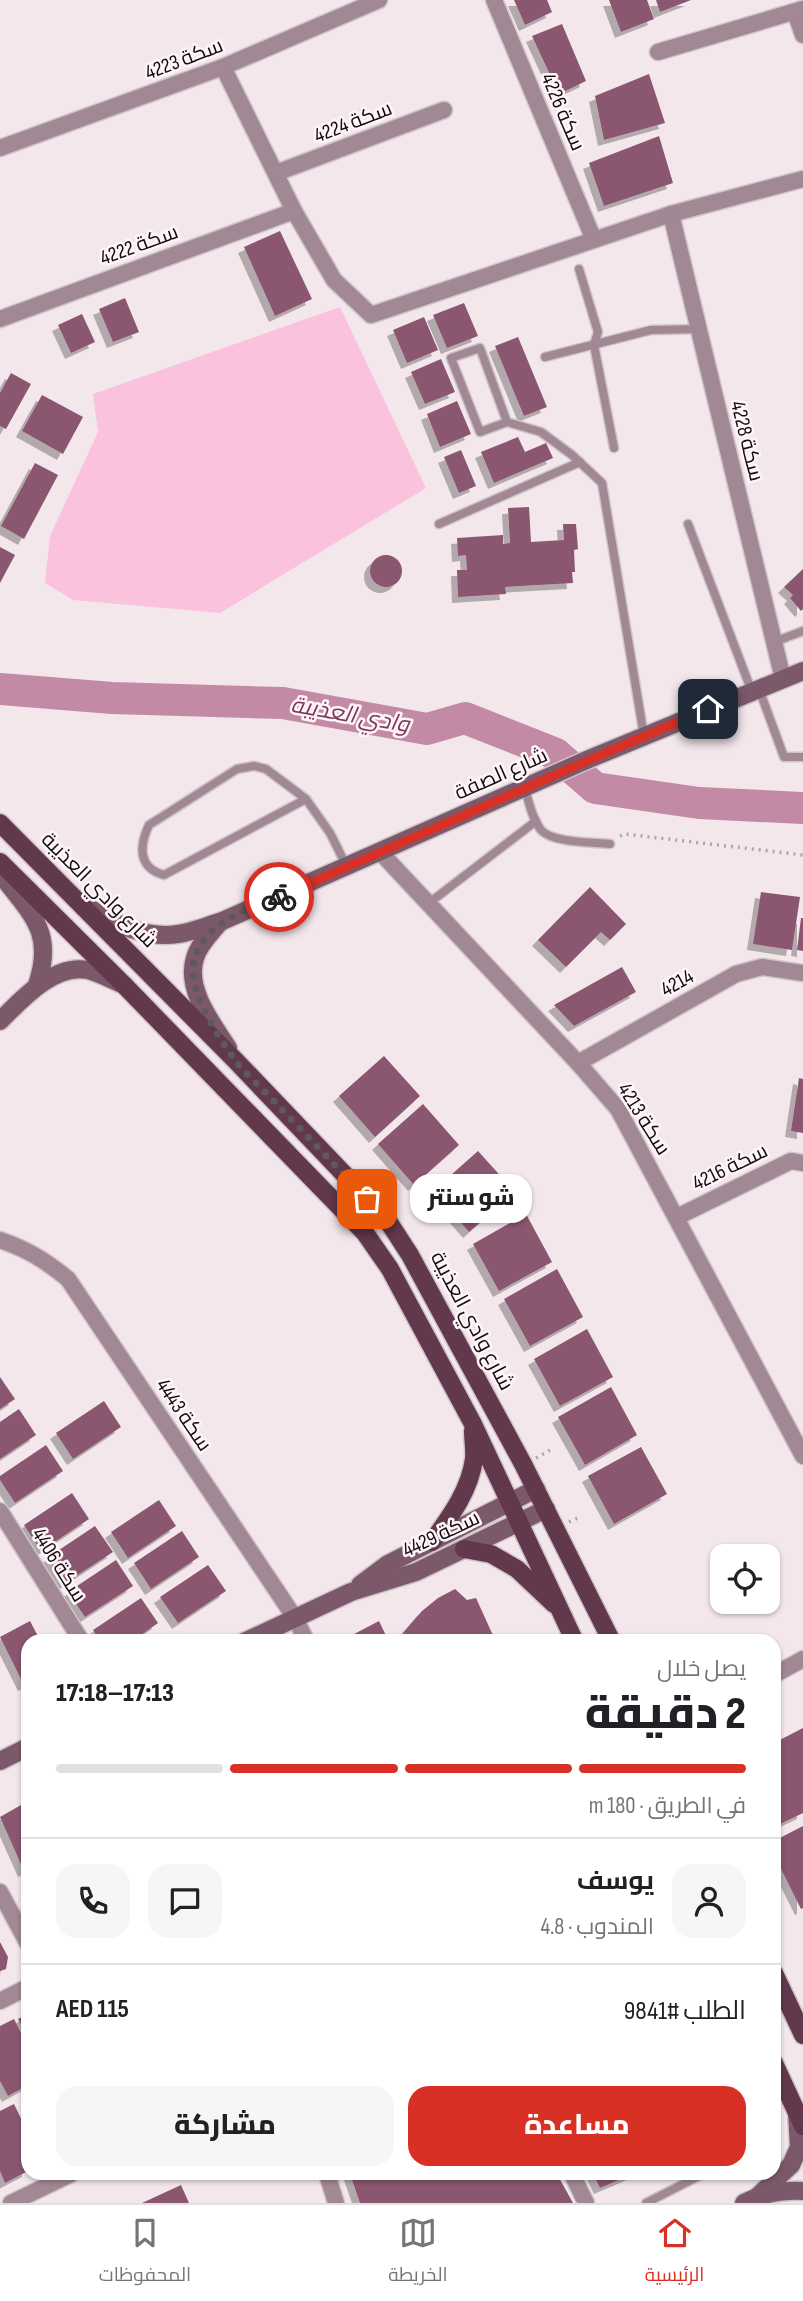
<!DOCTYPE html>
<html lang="ar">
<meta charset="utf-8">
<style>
body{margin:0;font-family:"Sofia Sans Condensed",Cairo,sans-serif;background:#f6f6f6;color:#202124;direction:rtl;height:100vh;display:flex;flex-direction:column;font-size:26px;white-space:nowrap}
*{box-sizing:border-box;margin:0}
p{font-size:23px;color:#757577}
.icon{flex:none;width:38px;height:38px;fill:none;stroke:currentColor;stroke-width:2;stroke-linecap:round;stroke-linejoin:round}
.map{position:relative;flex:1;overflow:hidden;direction:ltr}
.details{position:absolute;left:21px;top:1634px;width:760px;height:546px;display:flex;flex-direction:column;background:#fff;border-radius:21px;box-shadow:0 2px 5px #0004;direction:rtl}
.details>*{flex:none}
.controls{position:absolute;left:710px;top:1544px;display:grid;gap:14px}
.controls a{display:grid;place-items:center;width:70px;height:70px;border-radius:14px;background:#fff;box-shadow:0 2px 5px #0004;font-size:35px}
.pin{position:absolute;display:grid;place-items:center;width:60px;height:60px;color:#fff;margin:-30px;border-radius:14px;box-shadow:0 4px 10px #0006}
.courier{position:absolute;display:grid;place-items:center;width:70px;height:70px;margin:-35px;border:5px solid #d93025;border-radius:50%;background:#fff;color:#222;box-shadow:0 2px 9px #0007}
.bubble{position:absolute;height:49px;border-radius:21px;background:#fff;box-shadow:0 2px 5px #0004;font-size:23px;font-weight:800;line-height:49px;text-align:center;direction:rtl}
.headline em{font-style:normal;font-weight:800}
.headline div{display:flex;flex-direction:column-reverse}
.headline{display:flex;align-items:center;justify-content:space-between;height:119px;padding:0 35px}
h1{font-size:46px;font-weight:800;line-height:52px}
.bar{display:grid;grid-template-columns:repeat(4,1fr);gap:10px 7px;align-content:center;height:84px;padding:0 35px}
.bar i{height:9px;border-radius:5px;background:#e0e0e0}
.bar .on{background:#d93025}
.bar p{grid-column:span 4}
.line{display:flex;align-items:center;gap:18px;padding:0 35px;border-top:2px solid #e0e0e0}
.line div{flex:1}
.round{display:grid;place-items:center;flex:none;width:74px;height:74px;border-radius:21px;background:#f6f6f6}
.button{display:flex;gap:14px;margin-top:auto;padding:14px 35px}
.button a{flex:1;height:80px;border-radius:21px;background:#d93025;color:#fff;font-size:28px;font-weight:800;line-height:80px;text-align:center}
.button a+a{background:#f6f6f6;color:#202124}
.dock{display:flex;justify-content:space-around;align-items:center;height:98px;border-top:2px solid #e0e0e0;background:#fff;font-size:19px;color:#757577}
.dock a{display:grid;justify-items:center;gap:4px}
.dock .on{color:#d93025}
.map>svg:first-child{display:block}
</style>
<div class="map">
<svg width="803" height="2203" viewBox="0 0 803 2203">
<defs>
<filter id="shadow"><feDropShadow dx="-6" dy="6" stdDeviation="0" flood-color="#0004"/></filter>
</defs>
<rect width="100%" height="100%" fill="#f3e7ec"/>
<polygon fill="#fbc2dd" points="340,307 426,488 220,613 73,600 45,583 50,536 98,432 93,394"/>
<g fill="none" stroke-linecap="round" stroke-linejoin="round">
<polyline stroke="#c38aa6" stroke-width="32" points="0,689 112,698 283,703 427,729 465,718 556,754 595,788 699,803 803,808"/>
</g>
<g fill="#8a5670" filter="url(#shadow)">
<polygon points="514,0 547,0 552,12 525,25"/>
<polygon points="609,0 647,0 654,19 621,32"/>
<polygon points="656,0 691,0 660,12"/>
<polygon points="562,24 586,81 559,94 532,36"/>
<polygon points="649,74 665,123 604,140 595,96"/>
<polygon points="659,136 673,183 604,206 589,163"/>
<polygon points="280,231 312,299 275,316 244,247"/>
<polygon points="125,298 139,332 113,342 99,309"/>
<polygon points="464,303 478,336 447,348 433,315"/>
<polygon points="82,314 95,342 71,353 58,325"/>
<polygon points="424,317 438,350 407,363 393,330"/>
<polygon points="518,337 547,407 524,416 495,346"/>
<polygon points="441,359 455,392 425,404 411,372"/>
<polygon points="11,373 31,384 6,429 0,426 0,393"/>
<polygon points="42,395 83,417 63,454 22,431"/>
<polygon points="457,401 471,434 440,447 427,414"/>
<polygon points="518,437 525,452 546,443 553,458 494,483 481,452"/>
<polygon points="461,450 476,486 459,493 444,457"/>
<polygon points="35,463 58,475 24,539 1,526"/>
<polygon points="529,507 531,542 564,540 563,524 576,524 578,549 574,550 575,572 572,572 573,583 505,587 506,594 458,597 457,570 467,570 466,555 458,556 457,538 503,535 503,544 510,543 508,508"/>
<polygon points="0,547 15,555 0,583"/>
<circle cx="386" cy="571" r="16"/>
<polygon points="803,569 803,609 801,611 790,598 793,595 784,587"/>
<polygon points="590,887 626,924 610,940 601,932 566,967 538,940"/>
<polygon points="761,892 800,897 792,950 753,944"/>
<polygon points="801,918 803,918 803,951 797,950"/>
<polygon points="622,967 636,992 574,1026 554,1005"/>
<polygon points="384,1056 420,1096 375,1137 339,1096"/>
<polygon points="799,1078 803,1079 803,1133 791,1131"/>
<polygon points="423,1104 459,1145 414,1185 378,1144"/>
<polygon points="478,1151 515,1192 469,1232 433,1191"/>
<polygon points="526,1214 552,1262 499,1291 473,1244"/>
<polygon points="557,1269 583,1317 530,1346 504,1299"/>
<polygon points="587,1329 613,1377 560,1406 534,1359"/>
<polygon points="0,1377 15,1399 0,1409"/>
<polygon points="611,1387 637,1435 585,1465 558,1417"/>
<polygon points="104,1401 121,1427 73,1459 56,1433"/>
<polygon points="19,1409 36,1435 0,1459 0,1422"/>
<polygon points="46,1445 63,1471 15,1503 0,1480 0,1476"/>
<polygon points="641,1447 667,1494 614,1524 588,1476"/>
<polygon points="72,1493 89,1519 41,1551 24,1525"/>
<polygon points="159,1500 176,1526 128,1558 111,1532"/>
<polygon points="95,1526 113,1552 64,1584 47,1558"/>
<polygon points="182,1531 199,1557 151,1589 134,1563"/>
<polygon points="116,1560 133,1586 85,1617 68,1592"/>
<polygon points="208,1565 226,1591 178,1623 160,1597"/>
<polygon points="455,1589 467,1600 476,1598 496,1642 408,1642 403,1633 422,1611 438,1598"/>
<polygon points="141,1598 158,1623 131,1642 100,1642 93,1630"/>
<polygon points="30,1621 41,1642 28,1642 28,1683 24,1685 0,1637"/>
<polygon points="379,1621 389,1642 339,1642"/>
<polygon points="803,1728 803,1813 774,1827 774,1743"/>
<polygon points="28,1801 28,1869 24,1871 0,1817"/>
<polygon points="803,1826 803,1908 801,1909 774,1855 774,1841"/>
<polygon points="0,1942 8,1957 6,1969 0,1971"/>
<polygon points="28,2014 28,2038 18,2019"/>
<polygon points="14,2019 28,2047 28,2085 8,2096 0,2081 0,2026"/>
<polygon points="14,2104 28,2133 28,2171 5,2183 0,2171 0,2111"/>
<polygon points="350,2174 557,2174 573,2203 360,2203"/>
<polygon points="593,2174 633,2174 600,2188"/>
<polygon points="181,2185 189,2203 142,2203"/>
</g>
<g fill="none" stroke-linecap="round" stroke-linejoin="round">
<g stroke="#cfc4c8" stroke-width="11">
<g id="lane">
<polyline points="579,269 598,332 594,345 614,448"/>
<polyline points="545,357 651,330 699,329"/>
<polyline points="507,422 480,348 451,358 480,432 507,422 541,432 572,455 602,483 644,736"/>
<polyline points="439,524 580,462"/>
<polyline points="688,524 752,692"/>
<polyline points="774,642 803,631"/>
<polyline points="759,689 784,757 803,757"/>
<path d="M525,789C529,802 532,819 541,830C552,843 593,842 610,844"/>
<path d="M306,799L164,875C138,868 139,846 149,825L237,769L254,766L266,769L306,799L330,833L347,867"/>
<polyline points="429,903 536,821"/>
<polyline points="646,2203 703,2174"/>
</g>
</g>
<g stroke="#cfc4c8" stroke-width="19">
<g id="street">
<polyline points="494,0 594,240"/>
<polyline points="795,12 803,35"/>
<polyline points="658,52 803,9"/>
<polyline points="223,67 294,211 334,280 371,315 671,214 803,179"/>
<polyline points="0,148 223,67 379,0"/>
<polyline points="276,173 444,110"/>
<polyline points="671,214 783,679"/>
<polyline points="0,319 294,211"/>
<polyline points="381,853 578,1063 618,1109 803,1456"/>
<polyline points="578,1063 736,974 762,967 803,973"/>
<polyline points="677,1217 791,1161 803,1163"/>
<path d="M0,1240C27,1249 46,1261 68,1279L295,1618L307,1642"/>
<polyline points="0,1511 82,1642"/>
<polyline points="774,1675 803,1659"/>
<polyline points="0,1892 28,1944"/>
<polyline points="0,2001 28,1987"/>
<polyline points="327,2174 336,2203"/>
<polyline points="572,2174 586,2203"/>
<polyline points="11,2203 71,2174"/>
</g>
</g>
<g stroke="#cfc4c8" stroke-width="21">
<g id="secondary">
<path d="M0,873C31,915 55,931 37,985"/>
<path d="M89,908C115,924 146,939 178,934C192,932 206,926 220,922L589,759L803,671"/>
<path d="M220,922C211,933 199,944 195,958C185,989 212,1023 228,1048"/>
<path d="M0,1021C21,1000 54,963 88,970C100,973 112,980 124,985"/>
<polyline points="360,1585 388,1564 536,1489"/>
<polyline points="244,1642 351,1592 416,1572 546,1509"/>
<polyline points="0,1761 28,1747"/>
<polyline points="758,2196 791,2165 799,2147 797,2113"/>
<path d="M744,2203C763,2193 781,2190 803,2191"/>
</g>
</g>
<g stroke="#cfc4c8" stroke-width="21">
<g id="primary">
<polyline points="0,823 235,1060 386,1218 410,1255 523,1464 612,1642"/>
<polyline points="0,862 124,985 365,1233 390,1269 473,1424 575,1642"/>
<path d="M432,1542C450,1517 470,1490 474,1459C475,1450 473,1440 473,1431"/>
<polyline points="464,1549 491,1554 517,1569 554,1604"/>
<polyline points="774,1973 803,2035"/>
<polyline points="774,2063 803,2126"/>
</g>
</g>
<g stroke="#ada3a7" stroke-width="3.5" stroke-dasharray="2 5" stroke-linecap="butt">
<polyline points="620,836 625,834 803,855"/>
<polyline points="536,1458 552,1449"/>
<polyline points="569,1522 580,1517"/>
</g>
<use href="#lane" stroke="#a18894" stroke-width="8"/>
<use href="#street" stroke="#a18894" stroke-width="16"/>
<use href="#secondary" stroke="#7c596a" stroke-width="18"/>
<use href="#primary" stroke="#62384d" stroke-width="18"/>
</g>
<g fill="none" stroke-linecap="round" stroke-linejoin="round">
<path stroke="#60595c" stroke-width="7" stroke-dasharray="0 12.6" d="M279,897C246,911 208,920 195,957C185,987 217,1035 234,1059C245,1074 262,1088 275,1102C305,1134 336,1166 367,1199"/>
<polyline stroke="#d93025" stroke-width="9" points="279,897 589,760 708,709"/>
</g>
<g text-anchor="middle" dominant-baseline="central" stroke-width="5" stroke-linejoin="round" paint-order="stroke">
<g font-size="21" fill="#110d0e" stroke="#fff5f9">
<text transform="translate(184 59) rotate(-21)">سكة 4223</text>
<text transform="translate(563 112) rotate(67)">سكة 4226</text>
<text transform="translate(353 122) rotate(-21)">سكة 4224</text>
<text transform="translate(139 245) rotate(-20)">سكة 4222</text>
<text transform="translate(747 441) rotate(76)">سكة 4228</text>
<text transform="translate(501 774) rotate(-24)">شارع الصفة</text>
<text transform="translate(99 890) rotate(45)">شارع وادي العذيبة</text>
<text transform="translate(677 983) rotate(-29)">4214</text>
<text transform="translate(644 1119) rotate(58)">سكة 4213</text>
<text transform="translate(730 1167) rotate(-26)">سكة 4216</text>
<text transform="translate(472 1321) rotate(62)">شارع وادي العذيبة</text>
<text transform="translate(184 1415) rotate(56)">سكة 4443</text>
<text transform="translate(441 1534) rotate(-25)">سكة 4429</text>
<text transform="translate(59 1565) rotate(58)">سكة 4406</text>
</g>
<g font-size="23" font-style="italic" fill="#7c375d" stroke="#fff5f9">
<text transform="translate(350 715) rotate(10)">وادي العذيبة</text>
</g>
</g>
</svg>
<div class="controls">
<a><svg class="icon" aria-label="locate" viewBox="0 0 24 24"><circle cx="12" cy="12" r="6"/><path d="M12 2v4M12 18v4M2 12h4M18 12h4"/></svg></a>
</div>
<div class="pin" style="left:367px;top:1199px;background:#ea580c"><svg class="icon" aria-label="bag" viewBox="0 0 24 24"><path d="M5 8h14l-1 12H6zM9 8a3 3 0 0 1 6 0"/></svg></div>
<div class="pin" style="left:708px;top:709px;background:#1f2937"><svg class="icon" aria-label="home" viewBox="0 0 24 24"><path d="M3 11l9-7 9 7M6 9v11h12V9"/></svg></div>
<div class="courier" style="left:279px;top:897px"><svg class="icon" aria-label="bike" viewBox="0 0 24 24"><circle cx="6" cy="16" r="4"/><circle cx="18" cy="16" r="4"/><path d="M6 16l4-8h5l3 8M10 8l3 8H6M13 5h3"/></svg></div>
<div class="bubble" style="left:410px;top:1174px;width:122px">شو سنتر</div>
<section class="details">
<div class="headline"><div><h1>2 دقيقة</h1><p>يصل خلال</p></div><em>17:13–17:18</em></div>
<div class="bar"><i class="on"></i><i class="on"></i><i class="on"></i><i></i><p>في الطريق · 180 m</p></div>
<div class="line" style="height:126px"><a class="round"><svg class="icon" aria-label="person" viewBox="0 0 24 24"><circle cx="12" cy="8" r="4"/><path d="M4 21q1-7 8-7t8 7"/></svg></a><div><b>يوسف</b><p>المندوب · 4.8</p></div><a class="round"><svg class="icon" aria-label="chat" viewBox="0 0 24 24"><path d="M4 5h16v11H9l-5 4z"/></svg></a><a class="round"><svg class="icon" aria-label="phone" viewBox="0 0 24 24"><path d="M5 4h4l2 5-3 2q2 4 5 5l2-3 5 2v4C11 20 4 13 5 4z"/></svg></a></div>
<div class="line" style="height:91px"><div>الطلب #9841</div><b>AED 115</b></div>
<div class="button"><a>مساعدة</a><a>مشاركة</a></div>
</section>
</div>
<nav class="dock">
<a class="on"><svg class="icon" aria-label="home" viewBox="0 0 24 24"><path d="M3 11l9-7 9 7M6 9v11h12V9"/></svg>الرئيسية</a>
<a><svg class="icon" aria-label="map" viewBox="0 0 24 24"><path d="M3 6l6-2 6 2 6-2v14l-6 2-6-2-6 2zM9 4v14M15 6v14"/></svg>الخريطة</a>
<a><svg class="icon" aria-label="saved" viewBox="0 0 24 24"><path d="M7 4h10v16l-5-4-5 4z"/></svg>المحفوظات</a>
</nav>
